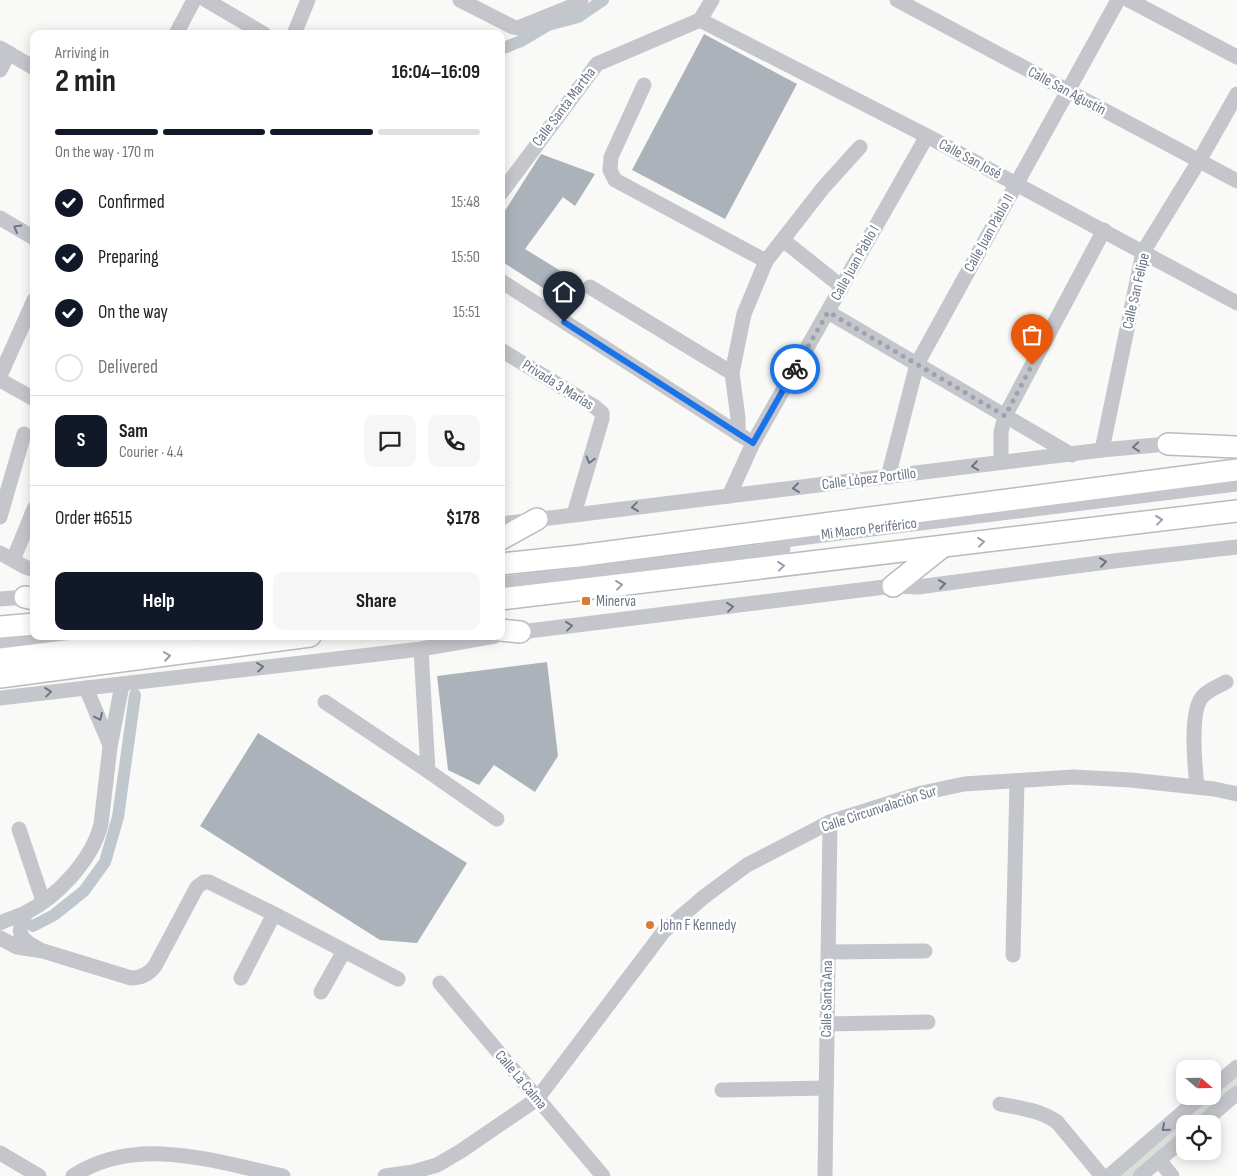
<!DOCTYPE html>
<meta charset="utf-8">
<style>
body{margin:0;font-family:"Sofia Sans Condensed",sans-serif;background:#f6f6f6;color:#222;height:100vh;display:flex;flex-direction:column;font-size:19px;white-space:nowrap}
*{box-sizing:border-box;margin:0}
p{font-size:16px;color:#767676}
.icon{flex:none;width:28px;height:28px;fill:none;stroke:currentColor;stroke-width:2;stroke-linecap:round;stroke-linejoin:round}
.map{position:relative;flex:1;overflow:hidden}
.side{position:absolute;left:30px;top:30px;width:475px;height:610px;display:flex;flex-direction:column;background:#fff;border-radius:10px;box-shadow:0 2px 12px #0003}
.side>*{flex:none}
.needle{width:32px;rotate:110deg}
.tools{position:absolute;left:1176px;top:1060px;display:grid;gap:10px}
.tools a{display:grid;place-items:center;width:45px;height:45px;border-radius:10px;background:#fff;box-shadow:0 2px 12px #0003;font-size:25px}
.pin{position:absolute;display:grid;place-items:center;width:42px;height:42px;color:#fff;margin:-51px -21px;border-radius:50% 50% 50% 0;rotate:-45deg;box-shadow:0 0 5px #0007}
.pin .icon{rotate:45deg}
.courier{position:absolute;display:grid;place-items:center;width:50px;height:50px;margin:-25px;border:4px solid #1a73e8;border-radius:50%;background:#fff;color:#222;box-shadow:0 1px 6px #0007}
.overview em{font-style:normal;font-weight:700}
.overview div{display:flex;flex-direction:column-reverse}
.overview{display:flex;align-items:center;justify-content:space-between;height:85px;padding:0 25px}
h1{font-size:32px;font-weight:700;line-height:38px}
.bar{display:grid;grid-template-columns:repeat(4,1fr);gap:8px 5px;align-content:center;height:60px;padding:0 25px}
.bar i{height:6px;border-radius:4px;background:#e0e0e0}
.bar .selected{background:#111827}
.bar p{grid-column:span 4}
.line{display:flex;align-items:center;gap:12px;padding:0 25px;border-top:1px solid #e0e0e0}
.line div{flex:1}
.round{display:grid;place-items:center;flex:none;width:52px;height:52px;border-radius:10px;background:#f6f6f6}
ol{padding:0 25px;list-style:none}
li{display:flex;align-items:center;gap:15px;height:55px}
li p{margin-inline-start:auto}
li .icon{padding:5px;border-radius:50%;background:#111827;color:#fff;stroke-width:4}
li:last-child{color:#767676}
li i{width:28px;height:28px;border:2px solid #e0e0e0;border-radius:50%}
.action{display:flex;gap:10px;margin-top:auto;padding:10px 25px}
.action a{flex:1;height:58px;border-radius:10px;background:#111827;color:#fff;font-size:20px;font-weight:700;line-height:58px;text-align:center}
.action a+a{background:#f6f6f6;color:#222}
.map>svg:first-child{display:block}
</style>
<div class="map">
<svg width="1237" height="1176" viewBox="0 0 1237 1176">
<rect width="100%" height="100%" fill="#f9f9f8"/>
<polygon fill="#dae0d9" points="1237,1073 1237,1088 1195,1124 1185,1124 1185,1133 1134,1176 1115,1176 1209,1096 1212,1096 1213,1093"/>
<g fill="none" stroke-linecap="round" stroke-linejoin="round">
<g stroke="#c0c7cd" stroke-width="12">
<polyline points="501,49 521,41 548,25 578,17 603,0"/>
<polyline points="33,926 54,915 84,891 105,862 118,817 135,695"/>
</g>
</g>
<g fill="#acb2ba">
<polygon points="704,34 797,84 725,219 632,170"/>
<polygon points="541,154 595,174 575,206 563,197 525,249 577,281 568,304 501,261 501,217"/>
<polygon points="547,662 558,756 535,792 494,765 479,785 448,770 437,676"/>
<polygon points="258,733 467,863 417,943 380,940 200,826"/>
</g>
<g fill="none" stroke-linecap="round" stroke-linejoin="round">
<g stroke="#b9bbbf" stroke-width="24">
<g id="highway">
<polyline points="1168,444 1237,447"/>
<polyline points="501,539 537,519"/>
<polyline points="501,564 578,556 1237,470"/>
<polyline points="893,586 942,547"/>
<polyline points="25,597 34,599"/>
<polyline points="501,599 1237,511"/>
<polyline points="0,627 34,624"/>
<polyline points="501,630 520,632"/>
<polyline points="0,659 188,636"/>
<polyline points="0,677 310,636"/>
</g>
</g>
<g stroke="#c4c6cb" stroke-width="15">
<polyline points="206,0 264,34"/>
<polyline points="460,0 513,27 518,28 570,7 581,0"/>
<polyline points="897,0 1237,181"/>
<polyline points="1129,0 1237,57"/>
<polyline points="700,20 927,136 1237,303"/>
<polyline points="700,20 712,0"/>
<polyline points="176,34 194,0"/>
<polyline points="294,34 308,0"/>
<polyline points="0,48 34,68"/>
<polyline points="0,70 9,53"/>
<polyline points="644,85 611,157 610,170 615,180 766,261"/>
<polyline points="501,193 597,64 700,20"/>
<polyline points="0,218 34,238"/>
<polyline points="783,240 842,287"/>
<polyline points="501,281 745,438"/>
<polyline points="590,287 732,373"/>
<polyline points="828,312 1072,455"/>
<polyline points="501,350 595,407 602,413 602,419 574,514"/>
<polyline points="0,376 34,300"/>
<polyline points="0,380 34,399"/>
<polyline points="738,434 738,418 732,373 744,314 766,261 823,188 860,147"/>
<polyline points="1102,450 1143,252 1199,161 1237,94"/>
<polyline points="1001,462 1001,432 1005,416 1104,230"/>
<polyline points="888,477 917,364 1118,0"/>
<polyline points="729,496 753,443 927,136"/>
<polyline points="0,517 24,434"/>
<polyline points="501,524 1102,450 1178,443"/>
<polyline points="767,542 1237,484"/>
<polyline points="0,553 25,567 34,570"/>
<polyline points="13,560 34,509"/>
<polyline points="501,584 783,549"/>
<polyline points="0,599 25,597 33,593"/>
<polyline points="512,633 893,586 918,587 1114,561 1237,547"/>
<polyline points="0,644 68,636"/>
<polyline points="421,649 428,771 497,819"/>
<polyline points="86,688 110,745"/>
<polyline points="0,698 421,649 495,636"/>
<polyline points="325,702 428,771"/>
<path d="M1197,787C1195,767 1189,710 1203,696C1208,690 1219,686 1226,682"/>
<polyline points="19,829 43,901"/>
<path d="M27,912C15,932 19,939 39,949"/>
<path d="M0,923C8,919 17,917 25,913C58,897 93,858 101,824L110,747L122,685"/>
<path d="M0,938L17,947L43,951L131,978C142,978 149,974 155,966L197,887L204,882H209L274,914L398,979"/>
<polyline points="828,952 925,951"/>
<polyline points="1013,955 1017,781"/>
<polyline points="241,978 274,914"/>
<polyline points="440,983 603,1176"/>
<polyline points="321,992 344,951"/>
<polyline points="827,1024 928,1022"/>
<polyline points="1212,1088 1237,1067"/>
<polyline points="722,1090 826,1088"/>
<path d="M1000,1104C1020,1108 1040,1110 1057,1122L1102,1176"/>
<polyline points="1201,1124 1237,1093"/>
<polyline points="0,1153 39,1176"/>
<polyline points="1159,1160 1172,1176"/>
<path d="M73,1176C137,1134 216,1162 283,1176"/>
<polyline points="385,1176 413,1172 437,1165 461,1151 537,1099 664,931 705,896 747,865 830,822 922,793 964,784 1073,777 1131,780 1214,789 1237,794"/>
<polyline points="825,1176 830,822"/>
<polyline points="1109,1176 1202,1096"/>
<polyline points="1140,1176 1185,1138"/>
</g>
<use href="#highway" stroke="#fff" stroke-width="21"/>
</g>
<defs><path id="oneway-chevron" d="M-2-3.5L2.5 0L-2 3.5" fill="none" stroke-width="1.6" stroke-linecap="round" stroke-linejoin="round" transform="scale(1.25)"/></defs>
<g stroke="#6a7587">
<use href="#oneway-chevron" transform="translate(17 228) rotate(-150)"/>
<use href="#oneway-chevron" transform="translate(1136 447) rotate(175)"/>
<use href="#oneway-chevron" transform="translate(590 460) rotate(106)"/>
<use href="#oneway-chevron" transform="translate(975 466) rotate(172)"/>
<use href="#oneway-chevron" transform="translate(796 488) rotate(173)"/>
<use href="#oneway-chevron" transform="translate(635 507) rotate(173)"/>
<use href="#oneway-chevron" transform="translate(1103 562) rotate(-8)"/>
<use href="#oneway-chevron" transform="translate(942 584) rotate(-8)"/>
<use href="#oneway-chevron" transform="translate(730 607) rotate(-7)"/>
<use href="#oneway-chevron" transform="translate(569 626) rotate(-7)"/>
<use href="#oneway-chevron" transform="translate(260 667) rotate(-7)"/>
<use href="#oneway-chevron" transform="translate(48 692) rotate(-7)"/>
<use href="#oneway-chevron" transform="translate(99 717) rotate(65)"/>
<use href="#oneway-chevron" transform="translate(1165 1128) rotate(140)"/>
</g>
<g stroke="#979eab">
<use href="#oneway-chevron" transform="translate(1159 520) rotate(-7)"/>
<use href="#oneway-chevron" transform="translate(981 542) rotate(-7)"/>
<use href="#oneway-chevron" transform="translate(781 566) rotate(-7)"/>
<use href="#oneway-chevron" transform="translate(619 585) rotate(-7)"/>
<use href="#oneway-chevron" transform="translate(167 656) rotate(-8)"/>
</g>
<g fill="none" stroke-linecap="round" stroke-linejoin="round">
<polyline stroke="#9ca3af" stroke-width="5" stroke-dasharray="0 9" points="795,369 828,312 1005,416 1032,365"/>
<polyline stroke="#1a73e8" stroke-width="6" points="564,322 753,443 795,369"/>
</g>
<g fill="#db7b36" stroke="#fff" stroke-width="2">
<rect x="581" y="596" width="10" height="10" rx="2.5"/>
<circle cx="650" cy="925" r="5"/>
</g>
<g text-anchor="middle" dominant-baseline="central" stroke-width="5" stroke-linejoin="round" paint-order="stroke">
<g font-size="15" fill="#6a7587" stroke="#fff">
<text transform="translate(1067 91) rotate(28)">Calle San Agustín</text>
<text transform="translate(564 107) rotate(-53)">Calle Santa Martha</text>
<text transform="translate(970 159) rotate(28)">Calle San José</text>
<text transform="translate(989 233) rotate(-61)">Calle Juan Pablo II</text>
<text transform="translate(855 263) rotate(-61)">Calle Juan Pablo I</text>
<text transform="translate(1136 291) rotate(-77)">Calle San Felipe</text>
<text transform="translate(558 385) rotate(32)">Privada 3 Marías</text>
<text transform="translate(869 479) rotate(-7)">Calle López Portillo</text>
<text transform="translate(869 529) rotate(-7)">Mi Macro Periférico</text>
<text transform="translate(879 809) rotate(-18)">Calle Circunvalación Sur</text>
<text transform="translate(827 999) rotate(-89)">Calle Santa Ana</text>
<text transform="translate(521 1080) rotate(50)">Calle La Calma</text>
</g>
<g font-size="15" fill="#6a7587" stroke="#fff" text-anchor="start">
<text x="596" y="601">Minerva</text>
<text x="660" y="925">John F Kennedy</text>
</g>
</g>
</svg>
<div class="tools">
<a><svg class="needle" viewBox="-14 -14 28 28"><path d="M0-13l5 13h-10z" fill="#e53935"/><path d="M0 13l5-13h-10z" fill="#767676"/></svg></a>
<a><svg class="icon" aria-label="locate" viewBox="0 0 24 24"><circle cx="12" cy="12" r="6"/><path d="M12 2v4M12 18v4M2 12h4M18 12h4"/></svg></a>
</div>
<div class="pin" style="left:1032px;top:365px;background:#ea580c"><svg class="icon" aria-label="bag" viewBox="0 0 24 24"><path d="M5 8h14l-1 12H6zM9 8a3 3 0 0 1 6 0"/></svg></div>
<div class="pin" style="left:564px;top:322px;background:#1f2937"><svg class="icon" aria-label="home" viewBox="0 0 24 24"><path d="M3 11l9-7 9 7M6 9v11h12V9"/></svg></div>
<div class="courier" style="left:795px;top:369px"><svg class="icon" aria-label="bike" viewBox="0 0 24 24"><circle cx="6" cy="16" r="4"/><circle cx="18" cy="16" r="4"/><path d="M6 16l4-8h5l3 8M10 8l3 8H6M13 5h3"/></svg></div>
<section class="side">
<div class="overview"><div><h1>2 min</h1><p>Arriving in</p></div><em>16:04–16:09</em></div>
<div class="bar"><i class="selected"></i><i class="selected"></i><i class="selected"></i><i></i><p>On the way · 170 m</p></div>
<ol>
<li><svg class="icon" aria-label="check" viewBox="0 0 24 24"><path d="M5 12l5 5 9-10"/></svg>Confirmed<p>15:48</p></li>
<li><svg class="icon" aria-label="check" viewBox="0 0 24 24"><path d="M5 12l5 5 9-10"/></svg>Preparing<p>15:50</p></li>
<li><svg class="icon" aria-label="check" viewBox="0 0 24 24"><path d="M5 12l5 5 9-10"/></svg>On the way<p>15:51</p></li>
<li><i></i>Delivered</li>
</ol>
<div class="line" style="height:90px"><b class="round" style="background:#111827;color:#fff">S</b><div><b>Sam</b><p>Courier · 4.4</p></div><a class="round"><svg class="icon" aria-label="chat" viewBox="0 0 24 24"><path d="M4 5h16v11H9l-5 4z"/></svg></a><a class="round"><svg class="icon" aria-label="phone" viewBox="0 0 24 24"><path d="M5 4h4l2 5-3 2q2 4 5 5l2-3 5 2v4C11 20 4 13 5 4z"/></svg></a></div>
<div class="line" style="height:65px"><div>Order #6515</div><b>$178</b></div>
<div class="action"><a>Help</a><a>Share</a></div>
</section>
</div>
